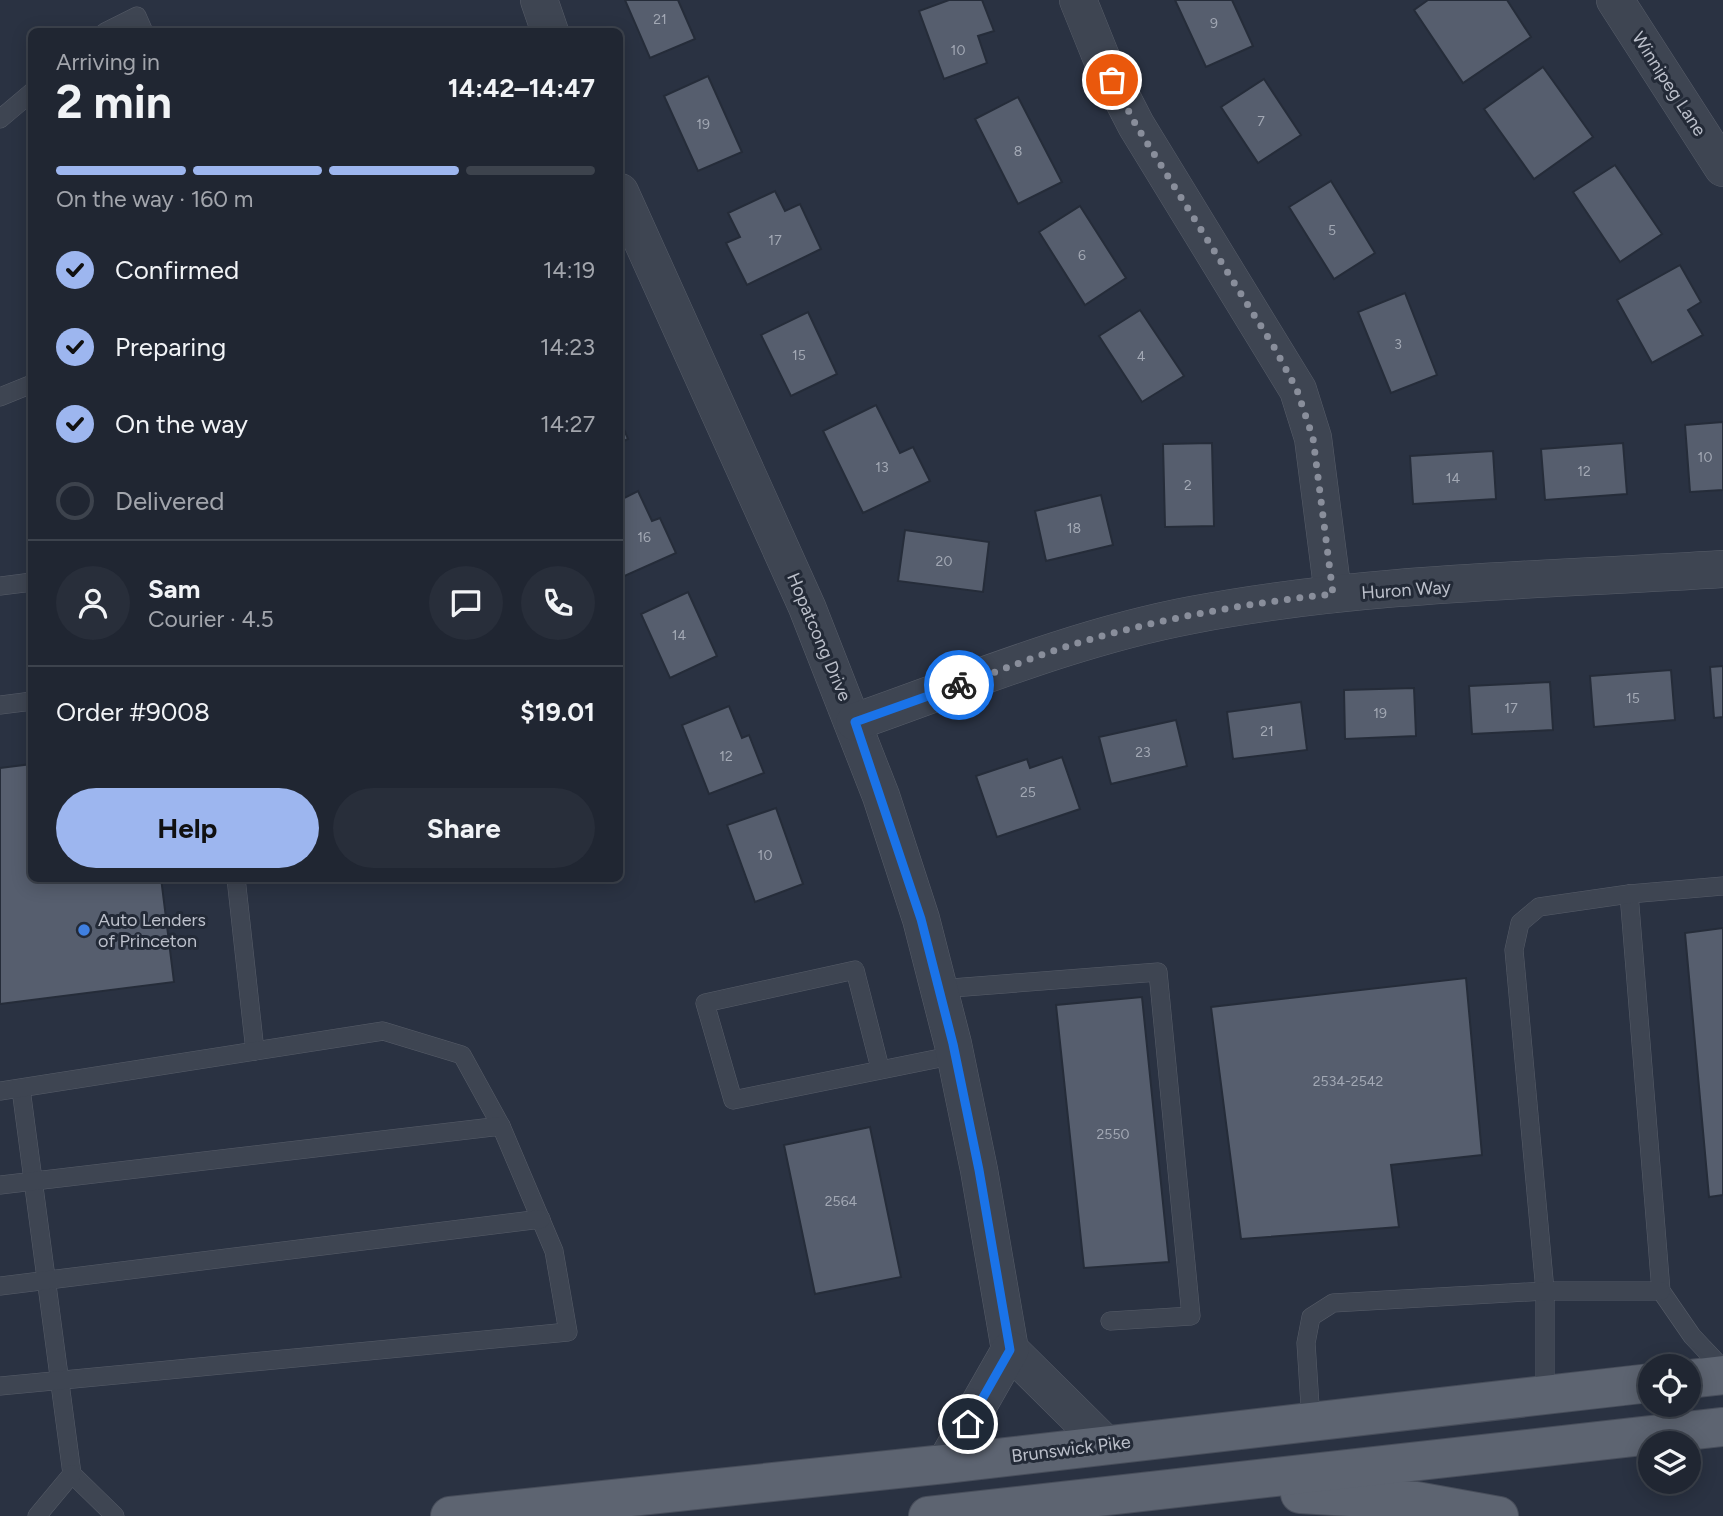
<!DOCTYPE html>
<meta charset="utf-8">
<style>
body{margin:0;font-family:Figtree,sans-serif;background:#282e3a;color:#f1f3f6;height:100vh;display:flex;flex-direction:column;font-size:26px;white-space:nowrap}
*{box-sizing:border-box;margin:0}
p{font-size:23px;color:#a2a5ac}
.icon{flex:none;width:38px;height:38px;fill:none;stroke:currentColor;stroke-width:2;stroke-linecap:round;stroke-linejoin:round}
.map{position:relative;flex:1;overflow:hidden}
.drawer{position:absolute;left:28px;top:28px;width:595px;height:854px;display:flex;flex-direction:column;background:#202632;border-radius:10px;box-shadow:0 4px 18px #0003,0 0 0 2px #3d434d}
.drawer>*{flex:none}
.fabs{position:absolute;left:1638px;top:1354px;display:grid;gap:14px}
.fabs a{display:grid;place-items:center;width:63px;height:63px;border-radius:50%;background:#202632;box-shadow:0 4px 18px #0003,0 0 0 2px #3d434d;font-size:35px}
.pin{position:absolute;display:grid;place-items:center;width:60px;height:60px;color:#fff;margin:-30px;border:4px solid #fff;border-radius:50%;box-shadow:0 2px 7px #0007}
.courier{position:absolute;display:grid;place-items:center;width:70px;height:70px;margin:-35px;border:5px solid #1a73e8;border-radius:50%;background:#fff;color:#222;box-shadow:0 2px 9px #0007}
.head em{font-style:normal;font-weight:700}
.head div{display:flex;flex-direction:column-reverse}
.head{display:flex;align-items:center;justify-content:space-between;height:119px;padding:0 28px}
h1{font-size:46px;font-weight:700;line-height:52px}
.bar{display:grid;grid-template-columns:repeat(4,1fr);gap:10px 7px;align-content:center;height:84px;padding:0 28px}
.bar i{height:9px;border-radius:5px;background:#3d434d}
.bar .active{background:#9db6ef}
.bar p{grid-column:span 4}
.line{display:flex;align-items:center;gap:18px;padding:0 28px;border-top:2px solid #3d434d}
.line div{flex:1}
.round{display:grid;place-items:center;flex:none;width:74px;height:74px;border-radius:37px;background:#282e3a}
ol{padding:0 28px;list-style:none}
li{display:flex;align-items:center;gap:21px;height:77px}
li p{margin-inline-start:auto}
li .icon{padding:7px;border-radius:50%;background:#9db6ef;color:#111;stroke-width:4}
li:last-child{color:#a2a5ac}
li i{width:38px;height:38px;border:4px solid #3d434d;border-radius:50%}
.cta{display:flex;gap:14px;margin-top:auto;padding:14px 28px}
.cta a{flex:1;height:80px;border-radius:42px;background:#9db6ef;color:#111;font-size:28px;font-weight:700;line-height:80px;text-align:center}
.cta a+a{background:#282e3a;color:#f1f3f6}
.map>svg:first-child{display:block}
</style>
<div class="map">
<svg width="1723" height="1516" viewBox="0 0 1723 1516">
<rect width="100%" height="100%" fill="#2a3242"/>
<g fill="#565e6e" stroke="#252c39" stroke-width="2">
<polygon points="625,0 678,0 695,39 650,58"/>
<polygon points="949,0 982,0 994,31 978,36 987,63 944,79 919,11"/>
<polygon points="1175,0 1232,0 1253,46 1206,67"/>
<polygon points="1428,0 1507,0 1531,37 1463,83 1414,10"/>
<polygon points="1543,67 1593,137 1534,179 1484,109"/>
<polygon points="708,76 742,152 698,171 664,96"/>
<polygon points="1264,79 1301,135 1258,163 1221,107"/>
<polygon points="1018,97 1062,182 1018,204 975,119"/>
<polygon points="1615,165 1662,234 1620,262 1573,192"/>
<polygon points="1331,181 1375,253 1334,279 1289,207"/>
<polygon points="775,191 785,211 800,204 821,249 747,285 726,243 740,237 728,213"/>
<polygon points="1080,206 1126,278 1085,305 1039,232"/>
<polygon points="1680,265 1701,302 1688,310 1703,335 1652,363 1617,300"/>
<polygon points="1405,293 1437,375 1391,393 1358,312"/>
<polygon points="1140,310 1184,376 1142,402 1099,336"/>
<polygon points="808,312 837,374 791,396 761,335"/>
<polygon points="876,405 900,453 913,447 930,481 863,513 823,431"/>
<polygon points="620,420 628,439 620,443"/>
<polygon points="1723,422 1723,490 1690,492 1685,425"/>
<polygon points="1212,443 1214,526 1165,527 1163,444"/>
<polygon points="1623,443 1627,494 1545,500 1541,449"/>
<polygon points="1493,451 1496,499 1413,504 1410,456"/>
<polygon points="638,491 652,521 660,518 676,553 620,578 620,500"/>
<polygon points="1101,495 1113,545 1046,561 1035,511"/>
<polygon points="905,530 989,542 983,592 898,581"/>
<polygon points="688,592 717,656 670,678 641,614"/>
<polygon points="1723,666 1723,717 1714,718 1710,667"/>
<polygon points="1671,670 1675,720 1594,727 1590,676"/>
<polygon points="1550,682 1553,730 1472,734 1469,686"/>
<polygon points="1414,688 1416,736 1345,739 1344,690"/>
<polygon points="1301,702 1307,750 1233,759 1227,712"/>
<polygon points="729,706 742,738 749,735 764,773 709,794 682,725"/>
<polygon points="1176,720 1187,766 1111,784 1099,737"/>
<polygon points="1062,757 1080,809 997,837 976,776 1027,759 1030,768"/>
<polygon points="32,764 32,878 161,878 174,982 0,1004 0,768"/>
<polygon points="776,808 803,884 755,902 727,825"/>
<polygon points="1723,928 1723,1195 1709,1197 1685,933"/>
<polygon points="1466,978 1482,1155 1391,1165 1399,1227 1241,1239 1211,1007"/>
<polygon points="1142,997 1169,1262 1084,1268 1056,1005"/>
<polygon points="870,1127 901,1277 815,1294 784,1145"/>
</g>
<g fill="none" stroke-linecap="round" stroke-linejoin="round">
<g stroke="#575d69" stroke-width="19">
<g id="lane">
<polyline points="105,32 137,16 144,32"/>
<polyline points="0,119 32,92"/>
<polyline points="0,397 32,384"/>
<polyline points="0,586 32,582"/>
<polyline points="0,705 32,701"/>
<polyline points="236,878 255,1051"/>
<polyline points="1629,894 1661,1291 1692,1336 1723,1369"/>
<polyline points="939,989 1158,972 1191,1316 1110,1321"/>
<polyline points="880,1068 855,970 705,1003 733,1100 955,1055"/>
<polyline points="21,1089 72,1474 115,1516"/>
<polyline points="0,1091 383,1031 462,1055 501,1126"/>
<polyline points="0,1185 501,1126 554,1251 568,1332 0,1386"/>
<polyline points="0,1286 541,1219"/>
<polyline points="1545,1394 1545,1291 1514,950 1520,923 1539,907 1629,894 1723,886"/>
<polyline points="1311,1421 1306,1343 1311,1317 1333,1303 1545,1291 1661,1291"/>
<polyline points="37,1516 72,1474"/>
</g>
</g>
<g stroke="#575d69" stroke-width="38">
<g id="street">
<polyline points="539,0 550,32"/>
<polyline points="1078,0 1101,57 1136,125 1298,390 1313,438 1333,594"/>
<polyline points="1615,0 1723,168"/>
<polyline points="620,192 807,607 881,796 921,919 953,1044 979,1170 1010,1350 1106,1445"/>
<path d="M855,722C966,683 1076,637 1192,615C1363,582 1549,580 1723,569"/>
<polyline points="945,1464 1010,1350"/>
</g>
</g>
<g stroke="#484e5b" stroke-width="40">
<g id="primary">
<polyline points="1689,1379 1723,1375"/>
<polyline points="1300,1494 1416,1501 1499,1516"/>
<polyline points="450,1516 945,1464 1650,1383"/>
<polyline points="928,1516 1723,1427"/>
</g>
</g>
<use href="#lane" stroke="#3e4552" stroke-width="18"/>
<use href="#street" stroke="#3e4552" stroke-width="37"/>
<use href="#primary" stroke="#5d6471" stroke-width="38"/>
</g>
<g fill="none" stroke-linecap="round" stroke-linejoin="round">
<path stroke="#898e9b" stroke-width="7" stroke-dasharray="0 12.6" d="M959,685C1000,671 1040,654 1081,642C1163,618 1248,603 1333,594L1313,438L1297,390L1274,347L1136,125L1112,80"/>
<polyline stroke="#1a73e8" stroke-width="9" points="959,685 855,722 921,919 953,1044 979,1170 1010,1350 968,1424"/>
</g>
<circle fill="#3f7fe0" stroke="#232a37" stroke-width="2.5" cx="84" cy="930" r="7"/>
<g text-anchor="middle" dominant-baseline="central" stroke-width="6" stroke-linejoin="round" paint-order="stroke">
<g font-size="14" fill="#a2a8b4">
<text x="660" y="19">21</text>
<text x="1214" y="23">9</text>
<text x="958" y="50">10</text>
<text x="1261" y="121">7</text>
<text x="703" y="124">19</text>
<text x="1018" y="151">8</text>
<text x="1332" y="230">5</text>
<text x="775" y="240">17</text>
<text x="1082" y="255">6</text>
<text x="1398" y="344">3</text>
<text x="799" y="355">15</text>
<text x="1141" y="356">4</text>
<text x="1705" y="457">10</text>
<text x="882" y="467">13</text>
<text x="1584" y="471">12</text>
<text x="1453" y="478">14</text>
<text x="1188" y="485">2</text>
<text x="1074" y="528">18</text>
<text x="644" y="537">16</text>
<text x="944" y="561">20</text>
<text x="679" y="635">14</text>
<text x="1633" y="698">15</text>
<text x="1511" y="708">17</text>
<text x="1380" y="713">19</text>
<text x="1267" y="731">21</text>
<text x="1143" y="752">23</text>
<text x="726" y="756">12</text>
<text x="1028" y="792">25</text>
<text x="765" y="855">10</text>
<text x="1348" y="1081">2534-2542</text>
<text x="1113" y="1134">2550</text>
<text x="841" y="1201">2564</text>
</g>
<g font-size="18" fill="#bcc0cb" stroke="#232a37">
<text transform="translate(1669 84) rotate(57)">Winnipeg Lane</text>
<text transform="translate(1406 590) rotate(-4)">Huron Way</text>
<text transform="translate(819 637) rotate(67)">Hopatcong Drive</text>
<text transform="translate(1071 1449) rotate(-7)">Brunswick Pike</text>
</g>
<g font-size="18" fill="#bcc0cb" stroke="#232a37" text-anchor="start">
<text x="98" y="920">Auto Lenders<tspan x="98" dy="21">of Princeton</tspan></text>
</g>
</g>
</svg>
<div class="fabs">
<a><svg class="icon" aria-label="locate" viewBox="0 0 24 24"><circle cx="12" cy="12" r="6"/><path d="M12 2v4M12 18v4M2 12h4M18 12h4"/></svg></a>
<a><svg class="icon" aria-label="layers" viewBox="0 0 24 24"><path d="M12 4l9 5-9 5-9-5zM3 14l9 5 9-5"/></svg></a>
</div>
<div class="pin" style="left:1112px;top:80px;background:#ea580c"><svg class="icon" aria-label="bag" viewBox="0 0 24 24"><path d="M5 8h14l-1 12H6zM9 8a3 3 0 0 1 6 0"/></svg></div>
<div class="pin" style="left:968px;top:1424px;background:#1f2937"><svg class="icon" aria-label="home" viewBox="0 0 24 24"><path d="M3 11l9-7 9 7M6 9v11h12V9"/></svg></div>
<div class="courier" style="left:959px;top:685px"><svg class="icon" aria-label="bike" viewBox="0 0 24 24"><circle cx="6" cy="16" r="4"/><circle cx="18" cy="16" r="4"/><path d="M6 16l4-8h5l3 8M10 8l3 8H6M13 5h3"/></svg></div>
<section class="drawer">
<div class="head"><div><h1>2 min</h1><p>Arriving in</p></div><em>14:42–14:47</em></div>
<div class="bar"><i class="active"></i><i class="active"></i><i class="active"></i><i></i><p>On the way · 160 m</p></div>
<ol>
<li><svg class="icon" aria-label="check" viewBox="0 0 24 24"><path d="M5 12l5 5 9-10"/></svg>Confirmed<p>14:19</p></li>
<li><svg class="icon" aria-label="check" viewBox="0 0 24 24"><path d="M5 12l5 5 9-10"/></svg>Preparing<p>14:23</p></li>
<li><svg class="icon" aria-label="check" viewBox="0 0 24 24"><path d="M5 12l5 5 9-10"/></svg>On the way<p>14:27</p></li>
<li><i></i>Delivered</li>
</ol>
<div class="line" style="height:126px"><a class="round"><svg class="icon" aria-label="person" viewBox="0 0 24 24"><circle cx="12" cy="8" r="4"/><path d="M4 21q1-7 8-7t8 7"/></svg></a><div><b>Sam</b><p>Courier · 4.5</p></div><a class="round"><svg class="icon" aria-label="chat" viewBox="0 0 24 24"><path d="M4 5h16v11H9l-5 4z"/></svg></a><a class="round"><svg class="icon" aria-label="phone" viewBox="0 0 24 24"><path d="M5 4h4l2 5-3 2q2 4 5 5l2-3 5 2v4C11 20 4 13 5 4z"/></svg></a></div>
<div class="line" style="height:91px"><div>Order #9008</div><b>$19.01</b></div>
<div class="cta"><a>Help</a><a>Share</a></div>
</section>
</div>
